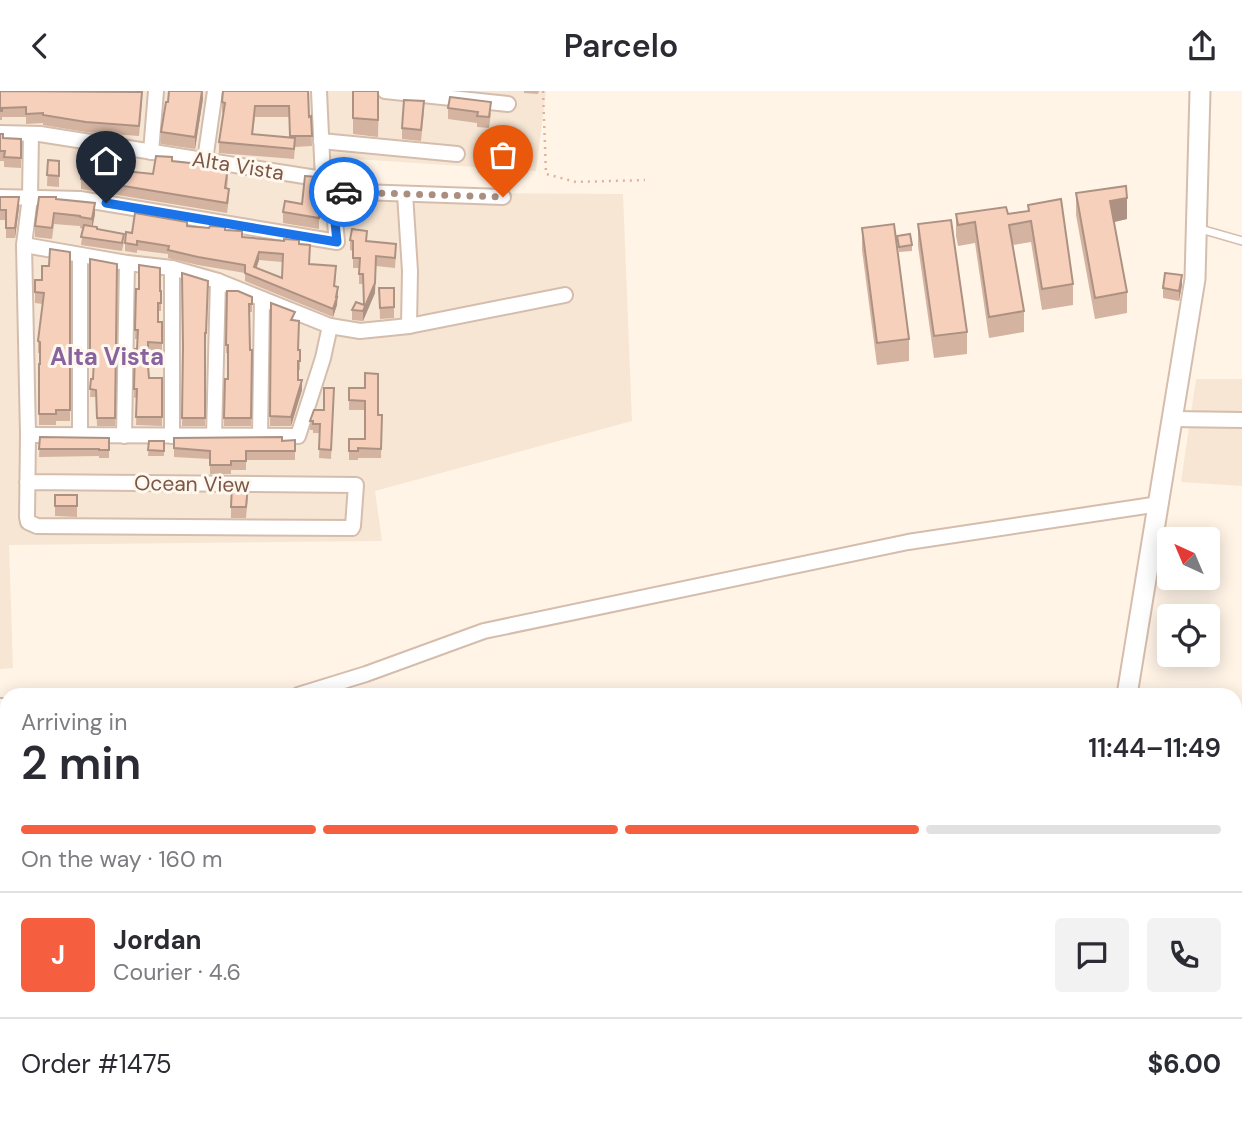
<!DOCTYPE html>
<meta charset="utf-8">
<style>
body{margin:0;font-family:"DM Sans",sans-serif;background:#f2f2f3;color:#2b2b33;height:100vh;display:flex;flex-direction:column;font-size:26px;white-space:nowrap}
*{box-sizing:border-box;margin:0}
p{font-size:23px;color:#7c7c81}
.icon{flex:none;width:38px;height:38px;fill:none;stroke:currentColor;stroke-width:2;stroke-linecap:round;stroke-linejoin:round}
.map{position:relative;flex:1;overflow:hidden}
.side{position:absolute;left:0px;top:597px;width:1242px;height:436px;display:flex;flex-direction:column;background:#fff;border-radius:21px 21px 0 0;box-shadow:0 4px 18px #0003}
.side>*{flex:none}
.needle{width:46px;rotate:316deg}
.controls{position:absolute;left:1157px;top:436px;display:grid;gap:14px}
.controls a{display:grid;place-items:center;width:63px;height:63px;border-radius:7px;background:#fff;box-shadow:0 4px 18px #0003;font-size:35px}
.pin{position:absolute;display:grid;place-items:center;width:60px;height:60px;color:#fff;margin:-72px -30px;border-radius:50% 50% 50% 0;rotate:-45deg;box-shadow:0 0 7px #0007}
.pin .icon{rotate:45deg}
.courier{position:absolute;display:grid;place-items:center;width:70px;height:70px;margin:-35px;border:5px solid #1a73e8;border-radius:50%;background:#fff;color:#222;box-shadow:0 2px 9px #0007}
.head em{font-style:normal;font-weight:600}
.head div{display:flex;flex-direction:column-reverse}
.head{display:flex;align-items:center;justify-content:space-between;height:119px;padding:0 21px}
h1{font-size:46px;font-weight:600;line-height:52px}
.bar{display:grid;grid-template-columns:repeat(4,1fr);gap:10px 7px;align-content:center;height:84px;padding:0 21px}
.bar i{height:9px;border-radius:5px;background:#e1e1e2}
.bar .active{background:#f55f3f}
.bar p{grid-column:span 4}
.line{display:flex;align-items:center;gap:18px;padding:0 21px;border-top:2px solid #e1e1e2}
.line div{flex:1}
.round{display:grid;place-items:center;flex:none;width:74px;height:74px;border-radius:7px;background:#f2f2f3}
header{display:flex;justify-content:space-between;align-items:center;height:91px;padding:0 21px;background:#fff;font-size:32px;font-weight:600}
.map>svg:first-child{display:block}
</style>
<header><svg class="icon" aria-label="back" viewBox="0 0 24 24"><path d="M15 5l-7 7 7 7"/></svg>Parcelo<svg class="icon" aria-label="share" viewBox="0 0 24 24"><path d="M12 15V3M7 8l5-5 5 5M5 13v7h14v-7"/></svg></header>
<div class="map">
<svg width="1242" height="1031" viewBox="0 0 1242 1031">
<rect width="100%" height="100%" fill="#fff4e6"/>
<g fill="#f7e6d4">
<polygon points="0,0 546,0 536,80 355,68 359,101 623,103 632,330 375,400 382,450 9,454 13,577 0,578"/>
<polygon points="1196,288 1242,288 1242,395 1181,391"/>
</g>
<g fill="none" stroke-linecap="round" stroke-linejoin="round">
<g stroke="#d5bdad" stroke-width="10">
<g id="service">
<polyline points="1197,137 1242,150"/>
<polyline points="1236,1019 1242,1019"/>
</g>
</g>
<g stroke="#d5bdad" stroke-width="18">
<g id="minor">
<polyline points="319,0 323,88"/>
<polyline points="385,0 508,13"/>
<polyline points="0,42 40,43 323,88 332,100 337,151 80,108 0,106"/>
<polyline points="321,50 457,63"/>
<polyline points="151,61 156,0"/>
<polyline points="205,69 215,0"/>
<polyline points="332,100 503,106"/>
<polyline points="405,103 410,180 409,235"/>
<polyline points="24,154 127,172 172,177 218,190 330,235 323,267 298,345 28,344"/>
<polyline points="172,177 172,345"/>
<polyline points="330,235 360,240 409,235 565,204"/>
<polyline points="1172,328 1242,329"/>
<polyline points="80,345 80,164"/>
<polyline points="124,345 127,172"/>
<polyline points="214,345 218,190"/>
<polyline points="260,345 262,208"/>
<polyline points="27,391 356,394 353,435 352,437 37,435 28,431 27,426 28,344 24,154 30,106 31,43"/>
<polyline points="298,604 366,583 484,540 908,451 1159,413"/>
<polyline points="0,615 7,615"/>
<polyline points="0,700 7,699"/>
<polyline points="0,857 7,856"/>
</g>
</g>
<g stroke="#d5bdad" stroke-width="23">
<g id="tertiary">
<polyline points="1127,604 1195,188 1200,0"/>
<polyline points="1053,1031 1055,1026"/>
</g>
</g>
<polyline stroke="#ddb39d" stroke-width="2.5" stroke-dasharray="2 5" stroke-linecap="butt" points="543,0 546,83 576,91 645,89"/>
<use href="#service" stroke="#fff" stroke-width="7"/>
<use href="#minor" stroke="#fff" stroke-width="14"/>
<use href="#tertiary" stroke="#fff" stroke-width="19"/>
</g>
<g fill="#d4b3a1" fill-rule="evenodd">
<polygon points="0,0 142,10 139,45 86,41 43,34 43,32 26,33 26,26 2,26 2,29 0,29"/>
<polygon points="203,0 203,8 195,58 161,53 161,41 168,11"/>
<path d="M308,0L309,26L311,25L312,55L295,56L294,68L219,62V51L223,22H222V11ZM255,26H289L290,47L253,43Z"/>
<polygon points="353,0 379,0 378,46 353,43"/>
<polygon points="524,0 539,0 538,3 524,2"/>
<polygon points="448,17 491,22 489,37 477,36 477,32 448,28"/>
<polygon points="424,21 421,50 402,48 402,37"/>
<polygon points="0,43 3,47 21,48 21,77 4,76 4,70 0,70"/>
<polygon points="103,56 117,65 116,79 153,83 172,70 228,86 227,97 229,108 227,122 81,98 81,88"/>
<polygon points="48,69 59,70 59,96 47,95"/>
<polygon points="320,99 318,112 319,112 319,138 283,132 283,121 302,113"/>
<polygon points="1076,102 1127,128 1114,131 1127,201 1127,222 1095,228 1076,124"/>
<polygon points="0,106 19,116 15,147 6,147 6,129 0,129"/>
<polygon points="56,108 95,123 92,136 124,151 122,160 81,154 83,138 80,137 80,135 54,133 52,148 35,146 35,135"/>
<polygon points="1028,114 1073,193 1073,214 1042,219 1031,151 1013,154 1024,220 1024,241 989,247 975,152 958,155 956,145 956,123 1008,123 1028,120"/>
<polygon points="918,133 967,241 967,263 934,267 918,155"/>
<path d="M187,135L225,139L242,146L299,153L310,173L336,183L335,195L338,196L337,214L333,226L245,190V182L198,174L168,167V163L137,159V162L125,160V152L132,142ZM259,169L282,171V187L256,177Z"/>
<polygon points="862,137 909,248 909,270 877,274 862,159"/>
<polygon points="897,145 912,154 912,160 899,161"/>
<polygon points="350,149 367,150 396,163 395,177 376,175 375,202 363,230 352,229 352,219 364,214 363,193 359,193 359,177 353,177 353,160 350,159"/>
<polygon points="70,161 70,330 56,330 56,334 39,334 39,273 40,273 40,262 38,262 38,250 43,213 35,212 35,189 42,189 49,175"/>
<polygon points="90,168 117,173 115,335 97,335 96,306 90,306 91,288 93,288 94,275 90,275"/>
<polygon points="208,190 206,249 205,249 205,335 182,335 183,259"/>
<polygon points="1182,194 1179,210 1163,207 1163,197"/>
<polygon points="379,197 394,197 394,227 380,228"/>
<polygon points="136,198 161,200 161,220 158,220 158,231 162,231 162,260 148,260 149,287 162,287 162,335 136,334 137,306 134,307 135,258 137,258 137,248 135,248"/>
<polygon points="227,200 252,206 252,221 249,221 250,259 252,259 251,335 224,335 225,288 228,288 228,262 226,262"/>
<polygon points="271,212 295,230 298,259 300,259 300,279 298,279 298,289 302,299 291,335 270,335"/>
<polygon points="349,297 365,297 378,324 382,324 381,367 358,367 358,369 349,369 349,348 365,348 365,319 349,319"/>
<polygon points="334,306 331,368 319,367 320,342 313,342 313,339 310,339 310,330 324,319"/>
<polygon points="40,346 109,347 109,367 99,367 99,365 39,366"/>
<polygon points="174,347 295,349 295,369 246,369 246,379 231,379 231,383 210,383 210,368 174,366"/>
<polygon points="149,350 164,350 164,365 148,365"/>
<polygon points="55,404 77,404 77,426 55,425"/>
<polygon points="248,405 246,427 231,427 231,416"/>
</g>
<g fill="#ad9283">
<polygon points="202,0 203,8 195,58 195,46"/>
<polygon points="19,106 19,116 15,147 15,137"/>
<polygon points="1127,107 1127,128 1110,132 1110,110"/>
<polygon points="95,112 95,123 92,139 92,128"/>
<polygon points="259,161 259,169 254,185 254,176"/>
<polygon points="376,165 375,202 363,230 363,220"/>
<polygon points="1182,184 1182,194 1179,210 1179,200"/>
<polygon points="338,196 337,214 333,226 333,218"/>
<polygon points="302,289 302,299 291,335 291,326"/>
</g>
<g fill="#f7d0bb" stroke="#ad9283" stroke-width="2" fill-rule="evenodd">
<polygon points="0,0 142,1 139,35 86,31 43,24 43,22 26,23 26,16 2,17 2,20 0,20"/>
<polygon points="169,0 202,0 195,46 161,41 166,11 168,11"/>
<polygon points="223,0 308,0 309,26 311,25 312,45 290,45 289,15 255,15 252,43 295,47 294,58 219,51 225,12 222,11"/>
<polygon points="353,0 378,0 378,29 353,27"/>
<polygon points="450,6 491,11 489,26 477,25 478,21 448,17"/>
<polygon points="404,9 424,10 421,39 402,37"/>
<polygon points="0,43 3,43 3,47 21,48 21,67 4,66 5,60 0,60"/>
<polygon points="103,52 117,55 115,79 153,83 156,65 172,66 172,70 228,76 225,97 229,98 227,112 81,88 82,74 89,75 91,54 103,56"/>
<polygon points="48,69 59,70 59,85 47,84"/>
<polygon points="305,85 318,86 320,88 317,112 319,112 319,127 283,121 285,110 302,113"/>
<polygon points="1126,95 1127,107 1110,110 1127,201 1095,207 1076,102"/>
<polygon points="0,106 19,106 15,137 6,137 6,119 0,119"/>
<polygon points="39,106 56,106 56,108 95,112 92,128 80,126 80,125 54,122 52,137 35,135"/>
<polygon points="1061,108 1073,193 1042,198 1031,130 1009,134 1024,220 989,226 975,131 958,134 956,123 1006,116 1008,123 1029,120 1028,114"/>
<path d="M135,122L187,131V135L209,137L210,135L225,136V139L242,140V146L284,150V148L299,149V153L310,154L309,173L336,175L334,195L338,196L336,206H337L333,218L245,182V174L198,166L168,159L169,155L137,150V154L125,152L126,141L132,142ZM259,161L283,163L282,187L254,176Z"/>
<polygon points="951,129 967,241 934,245 918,133"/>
<polygon points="894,133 909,248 877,252 862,137"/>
<polygon points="84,134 97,136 97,138 124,143 122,152 81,146"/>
<polygon points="352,138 367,140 366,150 396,153 395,167 376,165 375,192 363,220 352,219 356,211 364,214 363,183 359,183 360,167 353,167 353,150 350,149"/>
<polygon points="910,143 912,154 899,156 897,145"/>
<polygon points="50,158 70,161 70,319 56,319 56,323 39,323 39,273 40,273 40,251 38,250 44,202 35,201 35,189 42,189 42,175 49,175"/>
<polygon points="90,168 117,173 115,327 97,327 96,299 90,298 91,288 93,288 94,268 90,268"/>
<polygon points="139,174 160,177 160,200 161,200 161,212 158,212 158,231 162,231 162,252 148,251 148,275 149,287 162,287 162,326 136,326 137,298 134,298 135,258 137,258 138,239 135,239 136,198 139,198"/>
<polygon points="182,182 208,190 206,242 205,242 205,327 182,327 183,256"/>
<polygon points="1165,182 1182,184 1179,200 1163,197"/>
<polygon points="379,197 394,197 394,216 380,217"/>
<polygon points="227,200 238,200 252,206 252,213 249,213 250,259 252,259 251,327 224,327 225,288 228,288 228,254 226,254"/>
<polygon points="271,212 295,221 291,229 299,230 298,259 300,259 300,270 298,270 298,289 302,289 291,326 270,325"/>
<polygon points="365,282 378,283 378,324 382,324 381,358 358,357 358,360 349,360 349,348 365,348 365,310 349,309 349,297 365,297"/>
<polygon points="324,297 334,297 331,359 319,358 320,333 313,333 313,330 310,330 314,319 324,319"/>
<polygon points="40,346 109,347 109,359 99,359 99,358 39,358"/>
<polygon points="282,346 282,350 295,349 295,360 246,360 246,370 231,370 231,374 210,374 210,360 174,357 174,347"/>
<polygon points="149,350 164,350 164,360 148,359"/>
<polygon points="232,393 248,394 246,416 231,416"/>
<rect x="55" y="404" width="22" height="11"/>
</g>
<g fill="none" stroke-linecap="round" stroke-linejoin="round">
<polyline stroke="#aa8e7f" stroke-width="7" stroke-dasharray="0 12.6" points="344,101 503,106"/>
<polyline stroke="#1a73e8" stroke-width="9" points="106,112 337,151 332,100 344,101"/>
</g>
<g text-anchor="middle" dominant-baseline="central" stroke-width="6" stroke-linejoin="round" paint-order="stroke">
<g font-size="21" fill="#7c5747" stroke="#fff8ef">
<text transform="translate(238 75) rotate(9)">Alta Vista</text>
<text transform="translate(192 393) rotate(1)">Ocean View</text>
</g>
<g font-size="24" font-weight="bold" fill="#88639f" stroke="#fff8ef">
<text x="107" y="265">Alta Vista</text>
</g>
</g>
</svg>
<div class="controls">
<a><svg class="needle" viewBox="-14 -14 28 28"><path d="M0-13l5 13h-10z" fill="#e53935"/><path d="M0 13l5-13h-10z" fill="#7c7c81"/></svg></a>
<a><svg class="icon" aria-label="locate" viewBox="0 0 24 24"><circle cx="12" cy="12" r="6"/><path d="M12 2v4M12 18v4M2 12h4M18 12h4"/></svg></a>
</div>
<div class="pin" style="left:503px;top:106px;background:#ea580c"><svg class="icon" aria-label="bag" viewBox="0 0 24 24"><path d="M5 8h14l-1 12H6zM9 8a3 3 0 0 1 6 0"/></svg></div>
<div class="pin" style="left:106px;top:112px;background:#1f2937"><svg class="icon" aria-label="home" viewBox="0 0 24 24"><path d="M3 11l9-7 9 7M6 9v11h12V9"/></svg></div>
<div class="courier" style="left:344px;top:101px"><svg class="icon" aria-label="car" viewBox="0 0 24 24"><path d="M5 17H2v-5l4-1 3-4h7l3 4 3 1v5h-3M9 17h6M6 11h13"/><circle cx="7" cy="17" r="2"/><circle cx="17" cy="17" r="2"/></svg></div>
<section class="side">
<div class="head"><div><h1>2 min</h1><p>Arriving in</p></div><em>11:44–11:49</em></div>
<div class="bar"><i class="active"></i><i class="active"></i><i class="active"></i><i></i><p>On the way · 160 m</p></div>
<div class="line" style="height:126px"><b class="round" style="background:#f55f3f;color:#fff">J</b><div><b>Jordan</b><p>Courier · 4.6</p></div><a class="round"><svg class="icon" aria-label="chat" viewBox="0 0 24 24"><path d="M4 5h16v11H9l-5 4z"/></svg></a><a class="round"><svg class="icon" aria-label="phone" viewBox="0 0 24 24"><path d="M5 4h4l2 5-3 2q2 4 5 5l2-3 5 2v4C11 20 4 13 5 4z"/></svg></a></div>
<div class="line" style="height:91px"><div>Order #1475</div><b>$6.00</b></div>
</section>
</div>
